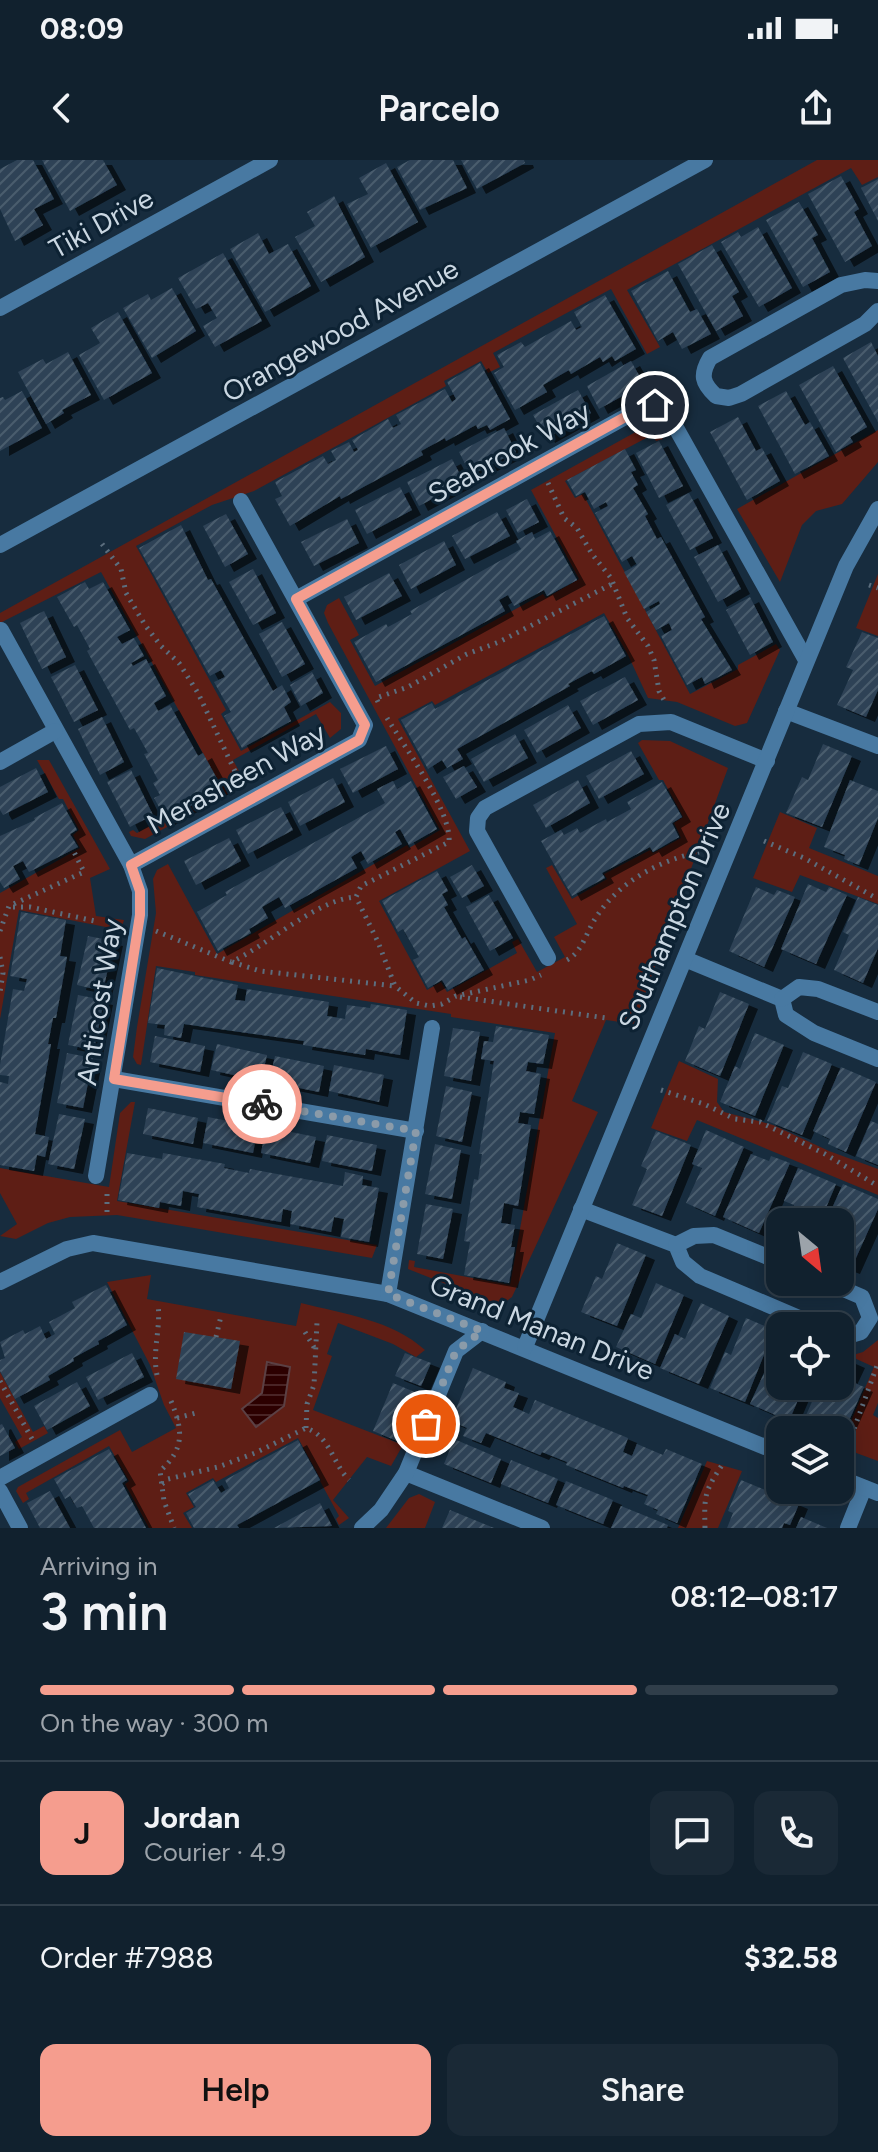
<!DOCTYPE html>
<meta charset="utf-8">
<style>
body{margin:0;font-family:Figtree,sans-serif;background:#1a2936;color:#f1f3f6;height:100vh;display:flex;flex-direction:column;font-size:30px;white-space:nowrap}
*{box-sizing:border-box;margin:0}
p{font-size:26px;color:#9ca3aa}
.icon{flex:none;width:44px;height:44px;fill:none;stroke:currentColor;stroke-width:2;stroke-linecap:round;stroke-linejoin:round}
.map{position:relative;height:1368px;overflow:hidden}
.sheet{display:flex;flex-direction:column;background:#11212e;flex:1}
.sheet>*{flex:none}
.needle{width:52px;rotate:151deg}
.controls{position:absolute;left:766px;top:1048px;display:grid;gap:16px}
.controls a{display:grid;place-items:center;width:88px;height:88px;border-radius:16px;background:#11212e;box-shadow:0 4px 20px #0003,0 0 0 2px #303e4a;font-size:40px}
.pin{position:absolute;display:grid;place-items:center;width:68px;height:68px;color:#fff;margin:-34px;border:4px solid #fff;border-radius:50%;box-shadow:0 2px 8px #0007}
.courier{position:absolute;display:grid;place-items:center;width:80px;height:80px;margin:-40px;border:6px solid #f59d8e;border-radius:50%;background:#fff;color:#222;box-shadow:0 2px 10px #0007}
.head em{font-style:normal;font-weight:600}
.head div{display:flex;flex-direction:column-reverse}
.head{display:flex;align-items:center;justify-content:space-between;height:136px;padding:0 40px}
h1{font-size:52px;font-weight:600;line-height:60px}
.bar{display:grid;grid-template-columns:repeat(4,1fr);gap:12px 8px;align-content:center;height:96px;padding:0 40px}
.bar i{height:10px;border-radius:6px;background:#303e4a}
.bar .active{background:#f59d8e}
.bar p{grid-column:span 4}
.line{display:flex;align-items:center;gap:20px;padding:0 40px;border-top:2px solid #303e4a}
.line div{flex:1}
.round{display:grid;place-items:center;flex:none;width:84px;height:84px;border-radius:16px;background:#1a2936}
.cta{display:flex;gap:16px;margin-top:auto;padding:16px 40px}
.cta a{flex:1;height:92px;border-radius:16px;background:#f59d8e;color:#111;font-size:32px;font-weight:600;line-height:92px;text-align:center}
.cta a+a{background:#1a2936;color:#f1f3f6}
.status{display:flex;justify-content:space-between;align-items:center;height:56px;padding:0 40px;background:#11212e;direction:ltr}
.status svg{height:22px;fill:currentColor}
header{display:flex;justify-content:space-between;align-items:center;height:104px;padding:0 40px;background:#11212e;font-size:36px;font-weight:600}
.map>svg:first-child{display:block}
</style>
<div class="status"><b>08:09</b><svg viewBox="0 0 49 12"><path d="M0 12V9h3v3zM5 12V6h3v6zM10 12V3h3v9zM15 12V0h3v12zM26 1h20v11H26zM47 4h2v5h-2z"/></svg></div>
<header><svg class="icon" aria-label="back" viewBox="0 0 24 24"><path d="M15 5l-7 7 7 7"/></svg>Parcelo<svg class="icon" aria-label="share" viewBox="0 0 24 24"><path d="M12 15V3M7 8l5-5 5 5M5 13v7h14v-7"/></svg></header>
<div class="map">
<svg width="878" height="1368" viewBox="0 0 878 1368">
<defs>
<pattern id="water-rules" width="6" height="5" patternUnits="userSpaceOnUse" patternTransform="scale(2)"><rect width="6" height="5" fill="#2c0000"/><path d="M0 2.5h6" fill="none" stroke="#492425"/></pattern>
<pattern id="building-hatch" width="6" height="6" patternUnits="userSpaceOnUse" patternTransform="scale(2)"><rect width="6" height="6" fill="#2d4256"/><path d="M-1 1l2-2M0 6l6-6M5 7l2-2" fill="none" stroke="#4a5d6e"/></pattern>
<filter id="shadow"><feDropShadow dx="9" dy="5" stdDeviation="0" flood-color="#0009"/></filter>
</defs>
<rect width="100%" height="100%" fill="#172c3e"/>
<g fill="#5e1e15">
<polygon points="817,0 878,0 878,17 862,25 851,8 627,130 660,187 647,194 611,129 493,193 500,207 488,213 481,201 444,221 446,226 254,331 212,345 136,386 226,550 221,554 241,591 330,542 341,553 341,569 330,578 316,554 233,600 246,624 145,679 131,676 129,672 133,670 137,673 163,658 165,661 223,629 101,412 0,463 0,453"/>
<path d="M641,269C650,270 657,270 663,279L656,281L652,275L565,321L575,338L583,334L690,534L738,509V505L776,484L780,490L747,563L735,566L677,542L648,538L628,495L604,453L435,545L432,541L398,559L470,691L379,741L427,830L441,822L447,832L517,793L512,782L518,779L537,812L565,797L554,777L577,764L546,708L552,705L572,739L607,719L604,714L650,690L653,693L681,678L674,663L683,657L663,620H659L638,583L642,580L670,581L728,608L634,864L606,860L572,941L598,952L512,1137L504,1143H494L408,1109L409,1100L415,1101L414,1107L510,1125L555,873L451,857V854L195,815V812L156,806L141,905L137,904L133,897L137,867L156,753L153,719L157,710L168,704L217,794L407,685L409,688L440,670L328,463L324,453L327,445L339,438L359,475L350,480L375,526L543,434L546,438L579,419L531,330Z"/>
<polygon points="878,270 878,302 842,344 816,351 802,365 780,422 737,349"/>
<polygon points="878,414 878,476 856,468"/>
<polygon points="37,600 49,600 110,709 90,718 96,756 124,760 121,770 19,750 0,859 0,733 80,688 73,675 79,670 63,639 59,639"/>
<polygon points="780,652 817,668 809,688 878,716 878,744 800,715 792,732 753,718"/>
<polygon points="679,901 718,919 717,942 724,952 773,965 829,991 878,1009 878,1035 697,960 687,981 651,968"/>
<polygon points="131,942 135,942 117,1041 377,1085 372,1098 117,1055 70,1057 48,1063 16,1079 0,1076 17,1064 0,1033 0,1008 109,1027 120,953"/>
<path d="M151,1115L147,1139L296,1166L301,1143C344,1154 392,1160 425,1190L416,1197L393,1184L338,1163L327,1194L332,1196L313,1250L403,1285L391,1306L367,1297L333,1340L349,1358L339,1365L336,1359L339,1356L320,1321L321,1320L298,1278L216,1322L213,1318L186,1333L194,1347L183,1353L192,1368H149L125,1324L129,1321L109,1286L26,1333L29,1339L23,1343L16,1331L18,1327L120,1270L132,1292L176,1268L164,1245L150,1205L107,1122Z"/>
<polygon points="878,1180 878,1243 873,1255 878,1258 878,1301 840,1287 874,1207 852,1197 853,1195 863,1192"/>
<polygon points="0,1212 33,1272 44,1266 48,1273 19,1289 15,1282 22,1277 0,1238"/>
<polygon points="707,1301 742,1311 718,1368 678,1368"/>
<polygon points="419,1334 435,1342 425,1368 386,1368 409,1338"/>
</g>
<polygon fill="url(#water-rules)" stroke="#5b4044" stroke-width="2" points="267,1202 290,1207 284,1246 256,1267 242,1249 262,1233"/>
<g fill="url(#building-hatch)" filter="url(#shadow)">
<polygon points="17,0 33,0 54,39 34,49 43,65 15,81 0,49 0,9"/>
<polygon points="42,0 103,0 117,25 70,51"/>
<polygon points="410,0 453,0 467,28 420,50 397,7"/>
<polygon points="461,0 524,0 525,3 477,29"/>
<polygon points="386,3 418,62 371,88 347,44 368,34 359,18"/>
<polygon points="841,16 859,49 854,52 872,86 845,102 808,34"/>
<polygon points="878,19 878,61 861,28"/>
<polygon points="334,36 365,97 321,122 295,77 315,66 307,52"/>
<polygon points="799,42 818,75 812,78 830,112 803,127 766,60"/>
<polygon points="758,67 792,128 759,147 721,82 738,72 741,77"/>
<polygon points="258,73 269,94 288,84 311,126 265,152 230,89"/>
<polygon points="712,85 739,132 732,136 743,156 716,171 678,104"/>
<polygon points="223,93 262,161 215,187 203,166 217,158 208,143 196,149 178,118"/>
<polygon points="668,111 690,152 697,149 711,174 682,189 673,172 658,181 631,131"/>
<polygon points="172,128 196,171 152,198 123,148 148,134 151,140"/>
<polygon points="605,135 636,189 615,201 612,196 603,202 600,197 571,214 569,210 543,225 547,232 515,250 494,213 504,207 497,195 521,182 525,187 571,161 576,170 582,167 574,152"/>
<polygon points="118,152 152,213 104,240 79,195 100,183 91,168"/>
<polygon points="871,182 878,196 878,262 843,198"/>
<polygon points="68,192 91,235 62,250 64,253 46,264 18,212 43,199 46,204"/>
<polygon points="631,201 644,224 599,249 587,226"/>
<polygon points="480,203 510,259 490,270 487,265 478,269 476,265 446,281 445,278 421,291 423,295 341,339 340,336 290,366 275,339 282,336 275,322 323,296 328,304 336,300 331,291 349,282 354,292 358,290 352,280 388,259 393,268 401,264 396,255 445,229 452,242 456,239 447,222"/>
<polygon points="833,206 867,267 850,277 853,282 836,292 799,225"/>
<polygon points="578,230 591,253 546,278 533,255"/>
<polygon points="22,231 42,268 0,291 0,238 3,237 5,240"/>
<polygon points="786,231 805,265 810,262 829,296 795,314 758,246"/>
<polygon points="738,257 756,291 762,288 780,321 747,340 710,272"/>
<polygon points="504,268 516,292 471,315 459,292"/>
<polygon points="659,281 683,326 659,338 636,293"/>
<polygon points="625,289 636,310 631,312 638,325 633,328 648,354 645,356 657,379 661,377 705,457 701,459 732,510 705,524 702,517 687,525 661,476 672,470 669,463 656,470 646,452 660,444 659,441 644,449 624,412 637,405 632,396 622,402 595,353 608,346 606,342 594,349 585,332 576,336 567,320"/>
<polygon points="452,299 464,322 419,346 407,322"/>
<polygon points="400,327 412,350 367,374 355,350"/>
<polygon points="689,333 713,378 690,390 666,345"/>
<polygon points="527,339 539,362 518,373 506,350"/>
<polygon points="497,352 510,376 465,399 452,376"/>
<polygon points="226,354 248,394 225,407 203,366"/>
<polygon points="347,359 359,383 314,406 301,382"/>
<polygon points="181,365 208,420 211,419 273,531 282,525 291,542 284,547 291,561 242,588 224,556 231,552 214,522 225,517 221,510 210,516 139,388"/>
<polygon points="550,371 577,420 547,436 544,430 514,446 508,435 499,440 505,451 376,522 354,482 386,464 388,467 412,454 410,451 521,389 516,381 532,372 535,379"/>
<polygon points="444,381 456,405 411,429 399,405"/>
<polygon points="718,385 741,429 718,442 694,397"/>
<polygon points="253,409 276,453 253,465 229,422"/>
<polygon points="389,413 402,436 356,460 344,437"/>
<polygon points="85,422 89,429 103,422 130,470 117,477 122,484 134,478 144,496 131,503 133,506 146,499 166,536 154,543 158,551 170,545 198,596 203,593 222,628 166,660 154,638 160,635 153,623 158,620 144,594 148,593 134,568 130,570 87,491 90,489 77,465 74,467 57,437"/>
<polygon points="750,437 773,482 750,495 726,450"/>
<polygon points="44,451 66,497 42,509 20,463"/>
<polygon points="604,456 626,496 594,514 592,511 568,524 570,526 457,589 463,599 447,608 442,600 428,609 401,560 432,543 435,549"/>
<polygon points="282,462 305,504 282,517 259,474"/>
<polygon points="862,472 878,478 878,530 866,557 837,545 853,510 846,507"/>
<polygon points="75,505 98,550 74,562 51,517"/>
<polygon points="312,512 323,533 301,546 290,525"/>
<polygon points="625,517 638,540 593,565 580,541"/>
<polygon points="568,545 581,568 537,593 524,570"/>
<polygon points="102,557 124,602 100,615 78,569"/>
<polygon points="515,574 528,598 484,622 471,599"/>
<polygon points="823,584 852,596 822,667 786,653 802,617 808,620"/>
<polygon points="386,586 398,609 353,633 340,609"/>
<polygon points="631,591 644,614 599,639 586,616"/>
<polygon points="464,606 477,627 456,639 443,617"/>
<polygon points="36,608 48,632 3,655 0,650 0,627"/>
<polygon points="131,610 153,655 130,667 107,622"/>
<polygon points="333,618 345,642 300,666 288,642"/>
<polygon points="578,620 590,643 546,668 533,645"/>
<polygon points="850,620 878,631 878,658 859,705 844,699 845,695 824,687"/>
<polygon points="393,621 397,629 411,621 437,669 409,685 400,669 395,672 402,684 368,704 361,691 351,697 357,708 285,748 279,737 262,747 268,758 249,769 251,773 218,791 197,752 227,735 225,732 385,643 377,629"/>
<polygon points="662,622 682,657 672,663 679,677 653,692 650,687 602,713 605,718 572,736 541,681 561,670 564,675 577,668 580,673 606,659 607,662 631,649 627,642"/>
<polygon points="62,643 77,670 70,674 78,687 29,712 23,701 13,706 20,719 4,728 0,722 0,676 35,660 34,658"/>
<polygon points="281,647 293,670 248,694 236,670"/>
<polygon points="229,678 241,701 196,725 184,701"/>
<polygon points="472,705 484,726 462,738 450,717"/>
<polygon points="437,711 448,731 442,734 448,745 444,747 462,779 465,777 484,810 448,830 442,820 428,828 413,800 419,797 403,769 398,772 382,741"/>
<polygon points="808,724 826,732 829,727 847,735 816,804 781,789"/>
<polygon points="756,727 774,735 777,730 795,737 764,807 729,791"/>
<polygon points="489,735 513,778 490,791 466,747"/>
<polygon points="858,737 878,745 878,788 863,823 834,810 849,775 843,772"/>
<polygon points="21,752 66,760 60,796 67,797 56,858 53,858 48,884 51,884 35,974 49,977 45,997 37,995 34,1011 0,1005 0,922 8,924 9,916 0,915 0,905 13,829 24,831 27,819 10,816"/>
<polygon points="88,776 114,781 103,831 77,825"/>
<polygon points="157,808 238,825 235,840 245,841 247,829 329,842 327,856 345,859 347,845 370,848 371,844 407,850 400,895 366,889 365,895 303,885 304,881 184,864 181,878 164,875 165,865 148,863"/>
<polygon points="720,832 749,844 720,916 685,901 699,866 705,869"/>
<polygon points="78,835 104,840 94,890 68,885"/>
<polygon points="496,866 549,875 543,904 528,902 526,911 541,914 534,954 520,952 518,963 531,965 518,1046 504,1043 501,1063 515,1065 511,1087 515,1087 509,1123 464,1115 470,1082 464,1081 474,1019 478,1020 482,994 479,994 494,901 481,899 484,881 493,882"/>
<polygon points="453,868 480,872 471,921 444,916"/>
<polygon points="755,873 784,885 755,956 720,942 735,906 740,909"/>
<polygon points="155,876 205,886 200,912 150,902"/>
<polygon points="217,884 267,895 261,921 211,910"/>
<polygon points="803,892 832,904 802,975 767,961 782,926 788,928"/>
<polygon points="67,893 93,898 83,948 57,943"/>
<polygon points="275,896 324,906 319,932 269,922"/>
<polygon points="334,905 384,915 379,942 329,931"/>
<polygon points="841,907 876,922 846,992 828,984 830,979 813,971"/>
<polygon points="446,926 472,932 462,982 436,976"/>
<polygon points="148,948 198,958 193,984 143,974"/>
<polygon points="59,954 85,959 74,1009 48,1004"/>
<polygon points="208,957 258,967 253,993 203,983"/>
<polygon points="871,961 878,964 878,1005 856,996"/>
<polygon points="266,967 316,977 310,1003 261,993"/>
<polygon points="706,970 744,987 715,1056 686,1043 702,1008 692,1004"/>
<polygon points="656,971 691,985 662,1056 632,1045 647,1009 641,1006"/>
<polygon points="327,975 377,985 372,1011 322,1001"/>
<polygon points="435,984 461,990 452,1039 425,1034"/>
<polygon points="127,993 162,999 163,993 225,1004 224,1008 249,1013 250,1009 343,1026 345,1012 363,1016 362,1025 379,1028 369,1082 341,1077 344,1059 334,1057 331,1072 290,1064 292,1051 283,1049 281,1062 197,1047 199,1034 183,1031 181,1046 160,1042 159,1048 118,1040"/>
<polygon points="751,994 769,1001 771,996 790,1003 759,1073 723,1057"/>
<polygon points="798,1008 836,1024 820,1062 786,1062 794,1045 784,1041"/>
<polygon points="843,1024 878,1039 878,1049 851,1109 840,1105 840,1062 828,1057"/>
<polygon points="426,1044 453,1049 443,1099 417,1094"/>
<polygon points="617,1083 646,1095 617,1166 581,1152 596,1116 602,1119"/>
<polygon points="656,1123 684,1135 655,1204 616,1187 631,1154 641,1158"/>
<polygon points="106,1125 127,1165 98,1181 99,1184 73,1198 74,1201 48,1216 50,1220 15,1239 0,1211 0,1200 5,1198 0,1182 23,1170 25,1174 40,1166 46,1179 55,1174 49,1162 75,1148 72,1142"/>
<polygon points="701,1143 729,1156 699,1224 660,1208 675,1174 685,1179"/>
<polygon points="746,1158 774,1170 745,1242 710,1228 725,1192 731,1195"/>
<polygon points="184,1172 240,1181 231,1229 176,1219"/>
<polygon points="132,1193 144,1217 98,1240 86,1217"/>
<polygon points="405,1193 431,1203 421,1226 395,1216"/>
<polygon points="840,1196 856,1203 848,1220 864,1227 840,1281 840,1270 821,1270 803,1262 819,1226 840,1226"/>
<polygon points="780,1205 780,1226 804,1226 789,1261 750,1244 765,1211 776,1215"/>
<polygon points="473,1208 506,1222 504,1228 519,1233 513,1247 529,1254 535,1240 628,1278 623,1292 632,1296 637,1284 663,1295 666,1289 702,1304 677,1363 656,1354 658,1350 644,1344 648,1335 624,1326 623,1328 566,1305 567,1302 542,1292 540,1295 486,1273 481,1283 463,1276 467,1268 451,1261"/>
<polygon points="77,1222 90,1246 47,1270 34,1246"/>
<polygon points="393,1223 417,1233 397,1281 373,1271"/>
<polygon points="2,1264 15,1288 0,1296 0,1265"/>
<polygon points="454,1279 501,1299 491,1323 444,1304"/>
<polygon points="298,1280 320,1320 237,1365 239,1368 194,1368 186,1353 196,1347 188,1334 213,1320 221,1333 229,1328 225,1320"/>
<polygon points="109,1289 127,1320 122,1323 146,1368 94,1368 82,1346 77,1348 70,1336 65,1339 54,1319"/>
<polygon points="511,1300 558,1319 548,1343 501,1324"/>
<polygon points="741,1320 799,1344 790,1365 784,1363 782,1368 727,1368 733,1353 728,1351"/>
<polygon points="566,1321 613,1340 603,1364 556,1345"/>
<polygon points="50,1331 70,1368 40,1368 27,1343"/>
<polygon points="320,1343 332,1366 274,1368"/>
<polygon points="621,1346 668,1365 667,1368 611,1368"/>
<polygon points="450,1350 494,1368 442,1368"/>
<polygon points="801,1357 827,1368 796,1368"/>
</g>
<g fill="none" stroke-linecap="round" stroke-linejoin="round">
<g stroke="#5c6e7e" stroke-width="5" stroke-dasharray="2 6" stroke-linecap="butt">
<polyline points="548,323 564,358 577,368 592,394 611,418 627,458 648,486 654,500 659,531 664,540"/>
<polyline points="102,384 121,409 126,433 145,465 161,486 179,503 198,533 240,622"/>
<polyline points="869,425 878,428"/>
<polyline points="378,542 376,538 408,527 467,494 499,482 614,423"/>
<path d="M387,558C404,586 452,652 449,682L361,726L356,737L378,782L395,826L416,843L430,846L442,844L456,836L530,820L541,815"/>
<polyline points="764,681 804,698 878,739"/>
<polyline points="13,747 30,747 95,761"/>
<polyline points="0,771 9,746 84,712 74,692"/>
<path d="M156,771L231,802C267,786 317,739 356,737"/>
<polyline points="0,797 3,813 0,832"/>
<path d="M567,800C582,792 586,773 595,759C618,722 658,701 699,692"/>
<polyline points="232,802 260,811 395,826"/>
<polyline points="460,837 606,858"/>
<polyline points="661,930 704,944 735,959 760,962 825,994 878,1026"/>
<polyline points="107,1034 107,1057"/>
<polyline points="305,1172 315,1189"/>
<polyline points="216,1177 221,1156"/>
<path d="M157,1215C152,1191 161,1168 158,1145"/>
<polyline points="0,1221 32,1279"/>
<path d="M171,1241C183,1270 185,1289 160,1311L164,1341L174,1368"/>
<polyline points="177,1258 196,1253"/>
<polyline points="306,1268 307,1244 314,1225 317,1162"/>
<polyline points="846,1291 878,1203"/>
<path d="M162,1324L168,1319L218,1307L255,1293L306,1268C330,1276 333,1304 349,1320"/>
<path d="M705,1368C704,1333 705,1331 724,1302"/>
</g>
<g stroke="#4879a2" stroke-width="16">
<polyline points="406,1313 542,1368"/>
<polyline points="0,1318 150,1235"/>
<polyline points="0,1331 20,1368"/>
<polyline points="848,1368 864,1328"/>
</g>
<g stroke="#4879a2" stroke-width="16">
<path d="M878,121L865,120L841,125L710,198C700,215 702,223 716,236L729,238L741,234L865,164L878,151"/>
<polyline points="0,148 270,0"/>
<polyline points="296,439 645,246 655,245 666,250 806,500"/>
<polyline points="1,470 131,705 140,731 140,755 96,1016"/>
<polyline points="786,551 878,586"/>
<polyline points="0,602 55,571"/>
<polyline points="131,705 359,580 365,565 241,341"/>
<polyline points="548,798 477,671 478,658 485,648 639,564 671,562 767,601"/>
<polyline points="685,799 782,839"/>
<polyline points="782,839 786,855 814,873 878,899"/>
<polyline points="782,839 799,827 818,829 878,852"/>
<polyline points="114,919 416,971"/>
<polyline points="581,1049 676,1085 683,1102 700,1116 818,1166"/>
<polyline points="676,1085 694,1076 714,1075 780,1102"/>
<polyline points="0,1122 67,1089 93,1083 388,1134 780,1293"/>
<polyline points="827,1122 862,1137 870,1158 861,1172 844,1177 840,1175"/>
<polyline points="388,1134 432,868"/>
<polyline points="525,1187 846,406 878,349"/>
<polyline points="840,1318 878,1333"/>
<polyline points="362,1368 381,1350 406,1313 456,1191 482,1171"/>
</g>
<polyline stroke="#4879a2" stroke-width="16" points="0,385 705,0"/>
</g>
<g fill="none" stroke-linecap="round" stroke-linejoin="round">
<polyline stroke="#8b9ba9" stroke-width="8" stroke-dasharray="0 14.4" points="262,944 416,971 388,1134 482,1171 456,1191 426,1264"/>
<polyline stroke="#f59d8e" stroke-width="10" points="262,944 114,919 140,755 140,731 131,705 359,580 365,565 296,439 645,246 655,245"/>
</g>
<g text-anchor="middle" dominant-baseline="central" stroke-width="6" stroke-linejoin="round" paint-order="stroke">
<g font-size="28" fill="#cad7e2" stroke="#0d2233">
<text transform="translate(101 63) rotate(-29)">Tiki Drive</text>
<text transform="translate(340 170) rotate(-29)">Orangewood Avenue</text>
<text transform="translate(509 292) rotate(-29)">Seabrook Way</text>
<text transform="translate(236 618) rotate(-29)">Merasheen Way</text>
<text transform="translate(674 756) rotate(-67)">Southampton Drive</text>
<text transform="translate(99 842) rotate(-81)">Anticost Way</text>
<text transform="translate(542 1167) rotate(22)">Grand Manan Drive</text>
</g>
</g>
</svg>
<div class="controls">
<a><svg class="needle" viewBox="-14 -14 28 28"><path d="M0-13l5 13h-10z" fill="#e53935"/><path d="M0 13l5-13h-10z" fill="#9ca3aa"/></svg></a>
<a><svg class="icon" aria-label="locate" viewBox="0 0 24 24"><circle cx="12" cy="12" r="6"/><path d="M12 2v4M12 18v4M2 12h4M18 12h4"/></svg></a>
<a><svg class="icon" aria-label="layers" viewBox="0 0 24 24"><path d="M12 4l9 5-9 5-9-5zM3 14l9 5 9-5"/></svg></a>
</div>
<div class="pin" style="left:426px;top:1264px;background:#ea580c"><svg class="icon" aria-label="bag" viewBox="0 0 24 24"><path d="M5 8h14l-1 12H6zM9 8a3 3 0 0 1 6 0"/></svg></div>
<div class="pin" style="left:655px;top:245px;background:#1f2937"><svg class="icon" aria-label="home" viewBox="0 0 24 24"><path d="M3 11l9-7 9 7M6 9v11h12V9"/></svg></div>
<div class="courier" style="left:262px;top:944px"><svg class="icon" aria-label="bike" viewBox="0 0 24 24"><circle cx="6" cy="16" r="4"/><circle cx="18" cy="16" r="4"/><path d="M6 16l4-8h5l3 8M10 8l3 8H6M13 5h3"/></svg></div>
</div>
<section class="sheet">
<div class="head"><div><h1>3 min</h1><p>Arriving in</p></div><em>08:12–08:17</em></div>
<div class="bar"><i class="active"></i><i class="active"></i><i class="active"></i><i></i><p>On the way · 300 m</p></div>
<div class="line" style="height:144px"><b class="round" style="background:#f59d8e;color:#111">J</b><div><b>Jordan</b><p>Courier · 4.9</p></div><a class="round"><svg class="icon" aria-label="chat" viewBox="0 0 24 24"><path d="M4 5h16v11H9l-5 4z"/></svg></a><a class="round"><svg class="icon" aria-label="phone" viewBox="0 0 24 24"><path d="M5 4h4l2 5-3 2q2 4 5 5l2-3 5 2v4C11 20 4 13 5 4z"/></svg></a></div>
<div class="line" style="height:104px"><div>Order #7988</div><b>$32.58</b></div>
<div class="cta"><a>Help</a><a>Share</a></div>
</section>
